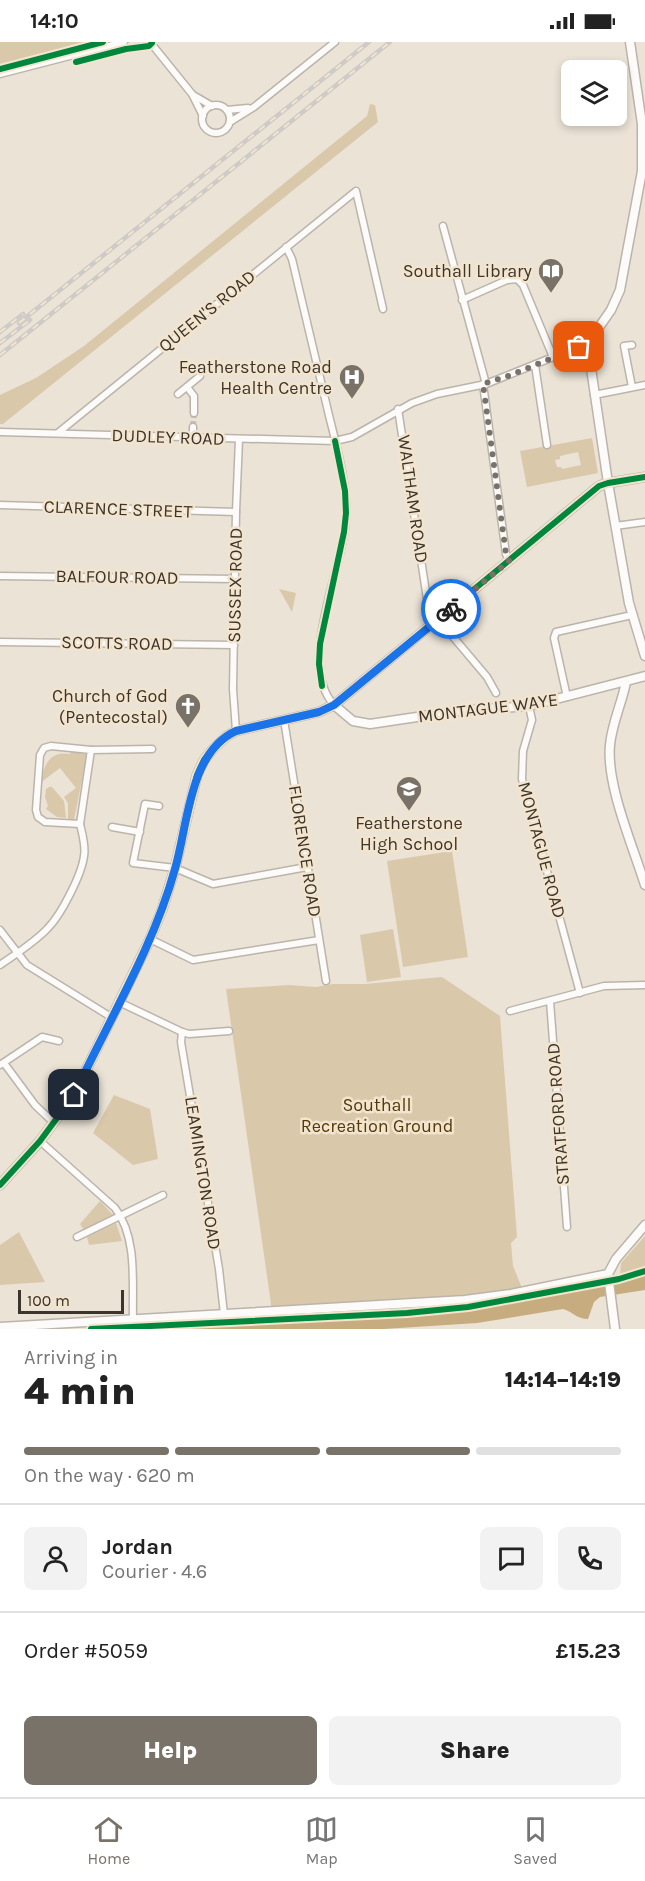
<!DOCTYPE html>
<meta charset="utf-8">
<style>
body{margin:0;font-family:Karla,sans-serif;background:#f2f2f2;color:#222;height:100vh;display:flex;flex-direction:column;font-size:22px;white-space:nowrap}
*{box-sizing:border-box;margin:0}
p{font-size:20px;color:#767676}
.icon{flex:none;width:33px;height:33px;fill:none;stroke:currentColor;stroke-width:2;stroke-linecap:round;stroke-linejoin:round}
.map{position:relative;height:1287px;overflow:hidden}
.sheet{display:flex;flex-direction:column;background:#fff;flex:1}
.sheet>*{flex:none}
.fabs{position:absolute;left:561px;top:18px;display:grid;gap:12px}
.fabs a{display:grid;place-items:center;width:66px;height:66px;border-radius:9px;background:#fff;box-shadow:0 3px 9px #0003;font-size:30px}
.scale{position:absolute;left:18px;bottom:15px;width:106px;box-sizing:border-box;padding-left:6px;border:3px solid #3b352c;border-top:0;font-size:16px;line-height:21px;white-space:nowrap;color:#3b352c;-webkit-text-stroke:4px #f3e4ce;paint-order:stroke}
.pin{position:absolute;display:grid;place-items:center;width:51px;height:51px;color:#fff;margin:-26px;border-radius:12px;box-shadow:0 3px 9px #0006}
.courier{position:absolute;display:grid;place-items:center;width:60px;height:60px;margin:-30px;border:4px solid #1a73e8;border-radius:50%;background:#fff;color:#222;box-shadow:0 2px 8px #0007}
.summary em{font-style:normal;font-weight:800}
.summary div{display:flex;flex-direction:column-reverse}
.summary{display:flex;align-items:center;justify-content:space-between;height:102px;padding:0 24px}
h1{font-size:39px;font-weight:800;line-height:45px}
.bar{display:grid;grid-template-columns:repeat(4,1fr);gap:9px 6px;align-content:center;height:72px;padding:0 24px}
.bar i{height:8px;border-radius:4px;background:#e0e0e0}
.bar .active{background:#797268}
.bar p{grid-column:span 4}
.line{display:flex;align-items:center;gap:15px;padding:0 24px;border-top:2px solid #e0e0e0}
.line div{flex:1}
.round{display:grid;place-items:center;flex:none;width:63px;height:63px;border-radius:9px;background:#f2f2f2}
.button{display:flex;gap:12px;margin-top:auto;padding:12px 24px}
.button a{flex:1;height:69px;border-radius:9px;background:#797268;color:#fff;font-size:24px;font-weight:800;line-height:69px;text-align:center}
.button a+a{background:#f2f2f2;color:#222}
.status{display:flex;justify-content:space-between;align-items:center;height:42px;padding:0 30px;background:#fff;direction:ltr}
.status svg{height:16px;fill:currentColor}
.menu{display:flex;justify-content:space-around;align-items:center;height:84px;border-top:2px solid #e0e0e0;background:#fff;font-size:16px;color:#767676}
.menu a{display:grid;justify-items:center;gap:3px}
.menu .active{color:#797268}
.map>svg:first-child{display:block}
</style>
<div class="status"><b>14:10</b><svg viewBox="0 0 49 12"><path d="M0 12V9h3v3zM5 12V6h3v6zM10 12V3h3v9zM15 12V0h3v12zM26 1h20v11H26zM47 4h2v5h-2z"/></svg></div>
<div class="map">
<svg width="645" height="1287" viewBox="0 0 645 1287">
<rect width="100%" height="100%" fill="#ebe3d6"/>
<g fill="#dac8ab" fill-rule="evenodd">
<polygon points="0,0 86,0 0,23"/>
<polygon points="370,62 375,63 378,80 3,382 0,382 0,353 36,336 84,304 367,74"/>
<path d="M592,396L598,431L527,445L520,409ZM578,410L581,423L562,427L561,425H557L555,418L560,417V414Z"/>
<polygon points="279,547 296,551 292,570"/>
<path d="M71,710L87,712L74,778L68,777V761L64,755L76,746L60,726L40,741C44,724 49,708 70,712Z"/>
<polygon points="49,745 52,745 64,759 66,776 57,775 46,767 48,764 45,755 46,747"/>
<polygon points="452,809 468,915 403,925 387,819"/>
<polygon points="393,887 401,935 367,940 360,893"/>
<polygon points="442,935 500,974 517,1195 511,1201 513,1224 522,1246 465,1256 272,1269 226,947 289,943 316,945 333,942 365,942"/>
<polygon points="114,1053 150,1067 158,1117 133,1123 93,1091"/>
<polygon points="100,1159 114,1174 84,1188 80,1182"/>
<polygon points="116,1181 122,1199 89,1203 87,1195"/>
<polygon points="19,1190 45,1240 0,1243 0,1203"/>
<polygon points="645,1194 645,1228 620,1235 621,1221"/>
</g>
<path fill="#c7ac7f" d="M645,1231V1248L600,1255L594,1260L588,1277C577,1277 573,1270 563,1267L477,1281L384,1287H105L458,1267L558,1250L632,1236Z"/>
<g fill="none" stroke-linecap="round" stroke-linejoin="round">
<polyline stroke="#c8c0b4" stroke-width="6" stroke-dasharray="6 3" stroke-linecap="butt" points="193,385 194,371"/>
<g stroke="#bbb4ab" stroke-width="9">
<g id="street">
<polyline points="150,0 192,52 203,74"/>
<polyline points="0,32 124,0"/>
<polyline points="193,53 212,64"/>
<circle cx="216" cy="77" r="14"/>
<polyline points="227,68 248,66"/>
<polyline points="230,80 254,65 335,0"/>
<polyline points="443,184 486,342"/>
<path d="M286,205L292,217C304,266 315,316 327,365C336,404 350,446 345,486C339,534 298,624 334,663"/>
<polyline points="462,258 507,238 517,237 523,243 553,315"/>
<polyline points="632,303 624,304 632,345"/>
<polyline points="535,323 547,403"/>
<polyline points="483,342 506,512 509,519"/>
<polyline points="187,345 194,354 194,371"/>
<polyline points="178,352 200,334"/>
<polyline points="594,353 645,343"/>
<polyline points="398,367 431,583"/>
<polyline points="0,390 335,399 352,395 412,361 437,352 486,342 588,301"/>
<polyline points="59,390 356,149 383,267"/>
<polyline points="193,396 193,385"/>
<polyline points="0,463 236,470"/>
<polyline points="615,484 645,480"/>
<polyline points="0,534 235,537"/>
<polyline points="438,577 487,635 496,651"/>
<polyline points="0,600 234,603"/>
<polyline points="567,655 554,596 556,590 632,573"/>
<polyline points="529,664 532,678 523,709 522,737 580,951"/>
<polyline points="284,678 326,939"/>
<polyline points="236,689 233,647 236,470 239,397"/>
<polygon points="51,704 91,708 80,782 45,780 38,775 36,768 40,713 44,706"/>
<polyline points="91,708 152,707"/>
<polyline points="159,764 145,762 133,821 175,826 213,842 307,825"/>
<polyline points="112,785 140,790"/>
<polyline points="0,888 27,923 111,975"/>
<polyline points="150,897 193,918 319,898"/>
<path d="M0,923C17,911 34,901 48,886C61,873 82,832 84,814C86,804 82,791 80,782"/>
<polyline points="550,959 567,1185"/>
<polyline points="119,960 182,990 189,992 229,989"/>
<polyline points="510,969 604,944 645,943"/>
<polyline points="182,990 181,1000 219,1227 224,1272"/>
<polyline points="4,1021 35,1063 54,1081"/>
<polyline points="0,1023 42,995 59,999"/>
<path d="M40,1099L115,1166C138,1196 132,1242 133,1278"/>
<polyline points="77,1195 163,1153"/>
</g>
</g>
<g stroke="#bbb4ab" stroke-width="11">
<g id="secondary">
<polyline points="630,0 642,82 642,129 620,248 611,268 588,301 588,306 608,441 629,561 645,614"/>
<path d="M626,640C622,661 612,681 610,703C606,743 633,804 645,843"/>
<polyline points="334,663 353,679 370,682 457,669 529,664 645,634"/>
<polyline points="0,1143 40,1099 74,1053 150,897 162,868 175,826 197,733 204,718 214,706 227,694 236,689 319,670 334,663 599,444 608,441 645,435"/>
<polyline points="0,1285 465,1258 511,1252 608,1232"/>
<polyline points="615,1287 608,1232 616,1217 645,1183"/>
</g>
</g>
<use href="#street" stroke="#fcfbf9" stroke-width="6"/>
<use href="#secondary" stroke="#fcfbf9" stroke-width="8"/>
<g stroke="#cdcac7" stroke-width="4.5">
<g id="rail">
<polyline points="19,281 369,0"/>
<polyline points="0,290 23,272"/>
<polyline points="0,301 30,278"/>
<polyline points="0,313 390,0"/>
</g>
</g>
<use href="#rail" stroke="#f3e4ce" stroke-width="2" stroke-dasharray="7" stroke-linecap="butt"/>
<g stroke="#f3e4ce" stroke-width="10">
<g id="cycleway">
<polyline points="76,20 126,7 149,4 152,1"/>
<polyline points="0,27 103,0"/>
<polyline points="322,644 319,622 320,602 344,490 346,471 345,449 335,399"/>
<polyline points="0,1143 40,1099 74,1053 150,897 162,868 175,826 197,733 204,718 214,706 227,694 236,689 319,670 334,663 599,444 608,441 645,435"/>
<polyline points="91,1287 407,1271 468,1265 619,1237 645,1229"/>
</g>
</g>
<use href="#cycleway" stroke="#00873e" stroke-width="6"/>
</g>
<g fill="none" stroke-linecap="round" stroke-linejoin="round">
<polyline stroke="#797268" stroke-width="6" stroke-dasharray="0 10.8" points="451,567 509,519 506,512 483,342 511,333 579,305"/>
<path stroke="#1a73e8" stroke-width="8" d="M74,1053C109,978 153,906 175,827C188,783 189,710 236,689L319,670L334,663L451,567"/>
</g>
<defs>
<g id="library-pin" transform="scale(1.35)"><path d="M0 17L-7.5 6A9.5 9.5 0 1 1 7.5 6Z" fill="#797268" stroke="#f3e4ce"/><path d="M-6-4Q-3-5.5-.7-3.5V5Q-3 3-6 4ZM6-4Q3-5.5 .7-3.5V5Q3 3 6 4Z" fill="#fff"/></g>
<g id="hospital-pin" transform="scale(1.35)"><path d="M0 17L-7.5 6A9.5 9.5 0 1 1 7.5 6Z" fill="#797268" stroke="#f3e4ce"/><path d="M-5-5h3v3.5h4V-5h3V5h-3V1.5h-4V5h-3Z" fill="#fff"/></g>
<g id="church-pin" transform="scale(1.35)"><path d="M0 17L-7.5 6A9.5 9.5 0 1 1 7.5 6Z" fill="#797268" stroke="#f3e4ce"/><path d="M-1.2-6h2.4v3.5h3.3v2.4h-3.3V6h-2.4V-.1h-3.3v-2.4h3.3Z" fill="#fff"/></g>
<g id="school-pin" transform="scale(1.35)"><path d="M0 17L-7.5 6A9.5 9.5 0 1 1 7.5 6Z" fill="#797268" stroke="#f3e4ce"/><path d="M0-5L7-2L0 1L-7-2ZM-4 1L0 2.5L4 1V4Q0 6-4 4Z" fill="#fff"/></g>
</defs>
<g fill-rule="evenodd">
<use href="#library-pin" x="551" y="229"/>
<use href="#hospital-pin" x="352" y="335"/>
<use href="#church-pin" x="188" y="664"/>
<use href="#school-pin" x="409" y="747"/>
</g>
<g text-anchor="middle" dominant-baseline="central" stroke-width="5" stroke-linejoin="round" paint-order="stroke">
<g font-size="18" fill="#3b352c" stroke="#f3e4ce" text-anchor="end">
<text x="532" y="229">Southall Library</text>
<text x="332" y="325">Featherstone Road<tspan x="332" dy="21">Health Centre</tspan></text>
<text x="168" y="654">Church of God<tspan x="168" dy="21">(Pentecostal)</tspan></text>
<text x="409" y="781" text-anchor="middle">Featherstone<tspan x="409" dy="21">High School</tspan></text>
</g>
<g font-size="18" fill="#3b352c" stroke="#f3e4ce">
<text transform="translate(207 269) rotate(-39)">QUEEN'S ROAD</text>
<text transform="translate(168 395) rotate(2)">DUDLEY ROAD</text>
<text transform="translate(413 457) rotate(82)">WALTHAM ROAD</text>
<text transform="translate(118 467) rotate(2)">CLARENCE STREET</text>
<text transform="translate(117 535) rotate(1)">BALFOUR ROAD</text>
<text transform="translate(235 543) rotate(-89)">SUSSEX ROAD</text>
<text transform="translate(117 601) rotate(1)">SCOTTS ROAD</text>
<text transform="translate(488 666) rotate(-7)">MONTAGUE WAYE</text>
<text transform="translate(542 808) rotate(75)">MONTAGUE ROAD</text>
<text transform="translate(305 809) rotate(81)">FLORENCE ROAD</text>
<text transform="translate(558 1072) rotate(-94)">STRATFORD ROAD</text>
<text transform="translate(203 1131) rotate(81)">LEAMINGTON ROAD</text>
</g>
<g font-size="18" fill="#533a0a" stroke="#f3e4ce">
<text x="377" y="1063">Southall<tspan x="377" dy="21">Recreation Ground</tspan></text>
</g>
</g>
</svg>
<div class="fabs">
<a><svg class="icon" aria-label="layers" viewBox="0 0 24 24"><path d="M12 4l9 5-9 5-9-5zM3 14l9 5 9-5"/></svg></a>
</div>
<div class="scale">100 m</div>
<div class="pin" style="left:579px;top:305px;background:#ea580c"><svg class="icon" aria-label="bag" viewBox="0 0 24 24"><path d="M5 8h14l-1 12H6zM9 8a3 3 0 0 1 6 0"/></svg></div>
<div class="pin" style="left:74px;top:1053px;background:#1f2937"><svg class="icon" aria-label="home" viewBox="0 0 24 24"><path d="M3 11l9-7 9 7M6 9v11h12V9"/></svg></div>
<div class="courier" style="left:451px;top:567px"><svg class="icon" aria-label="bike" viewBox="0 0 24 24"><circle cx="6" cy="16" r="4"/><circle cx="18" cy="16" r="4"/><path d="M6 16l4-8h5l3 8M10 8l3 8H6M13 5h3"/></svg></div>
</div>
<section class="sheet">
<div class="summary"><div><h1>4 min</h1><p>Arriving in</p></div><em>14:14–14:19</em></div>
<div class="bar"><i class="active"></i><i class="active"></i><i class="active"></i><i></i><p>On the way · 620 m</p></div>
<div class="line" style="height:108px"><a class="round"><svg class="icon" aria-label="person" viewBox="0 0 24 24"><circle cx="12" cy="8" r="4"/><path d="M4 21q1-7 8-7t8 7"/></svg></a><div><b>Jordan</b><p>Courier · 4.6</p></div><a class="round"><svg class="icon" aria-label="chat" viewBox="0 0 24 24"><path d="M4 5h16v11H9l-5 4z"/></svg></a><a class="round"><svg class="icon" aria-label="phone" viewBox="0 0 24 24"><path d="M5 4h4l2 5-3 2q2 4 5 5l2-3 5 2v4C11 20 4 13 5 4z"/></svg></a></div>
<div class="line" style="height:78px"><div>Order #5059</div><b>£15.23</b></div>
<div class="button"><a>Help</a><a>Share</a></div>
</section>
<nav class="menu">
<a class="active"><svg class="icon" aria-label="home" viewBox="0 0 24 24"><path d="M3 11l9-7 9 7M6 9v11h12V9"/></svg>Home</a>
<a><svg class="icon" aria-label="map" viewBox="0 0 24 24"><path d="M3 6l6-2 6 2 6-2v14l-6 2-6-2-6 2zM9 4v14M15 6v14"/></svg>Map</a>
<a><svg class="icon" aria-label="saved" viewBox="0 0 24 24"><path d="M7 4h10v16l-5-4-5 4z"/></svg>Saved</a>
</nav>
